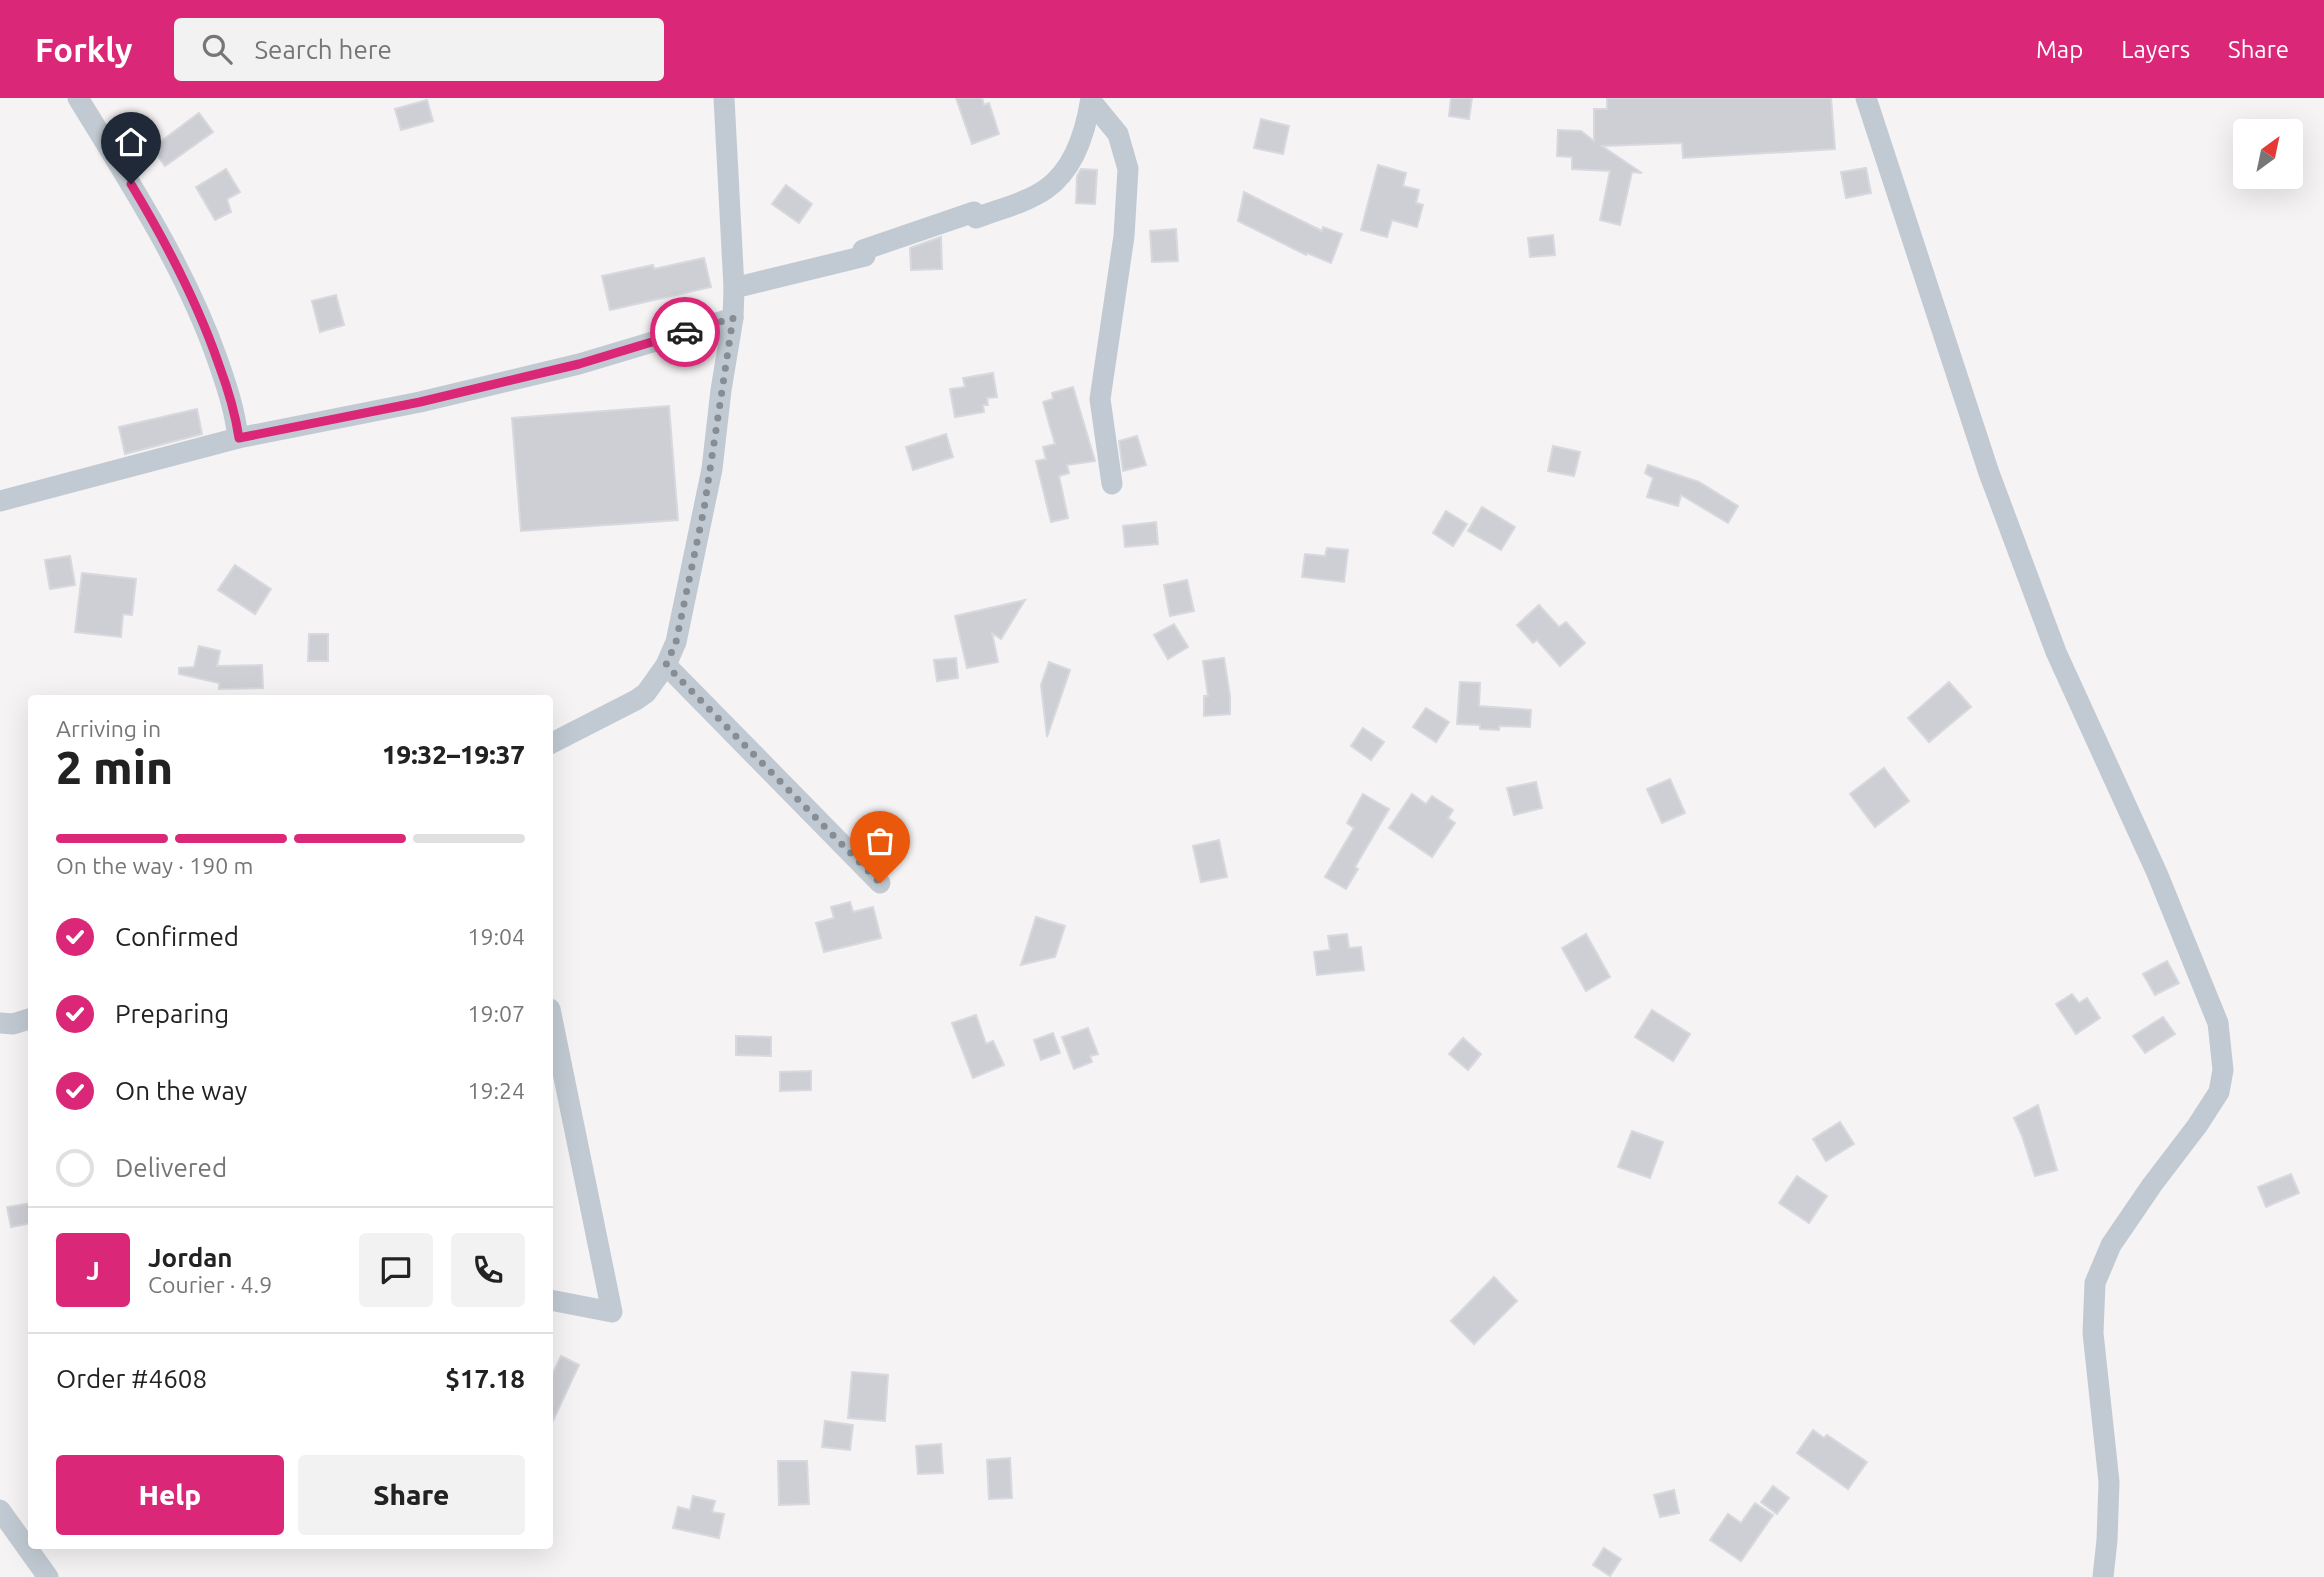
<!DOCTYPE html>
<meta charset="utf-8">
<style>
body{margin:0;font-family:Ubuntu,sans-serif;background:#f2f2f2;color:#222;height:100vh;display:flex;flex-direction:column;font-size:26px;white-space:nowrap}
*{box-sizing:border-box;margin:0}
p{font-size:23px;color:#767676}
.icon{flex:none;width:38px;height:38px;fill:none;stroke:currentColor;stroke-width:2;stroke-linecap:round;stroke-linejoin:round}
.map{position:relative;flex:1;overflow:hidden}
.details{position:absolute;left:28px;top:597px;width:525px;height:854px;display:flex;flex-direction:column;background:#fff;border-radius:7px;box-shadow:0 7px 28px #0002}
.details>*{flex:none}
.needle{width:46px;rotate:33deg}
.tools{position:absolute;left:2233px;top:21px;display:grid;gap:14px}
.tools a{display:grid;place-items:center;width:70px;height:70px;border-radius:7px;background:#fff;box-shadow:0 7px 28px #0002;font-size:35px}
.pin{position:absolute;display:grid;place-items:center;width:60px;height:60px;color:#fff;margin:-72px -30px;border-radius:50% 50% 50% 0;rotate:-45deg;box-shadow:0 0 7px #0007}
.pin .icon{rotate:45deg}
.courier{position:absolute;display:grid;place-items:center;width:70px;height:70px;margin:-35px;border:5px solid #db2777;border-radius:50%;background:#fff;color:#222;box-shadow:0 2px 9px #0007}
.overview em{font-style:normal;font-weight:800}
.overview div{display:flex;flex-direction:column-reverse}
.overview{display:flex;align-items:center;justify-content:space-between;height:119px;padding:0 28px}
h1{font-size:46px;font-weight:800;line-height:52px}
.bar{display:grid;grid-template-columns:repeat(4,1fr);gap:10px 7px;align-content:center;height:84px;padding:0 28px}
.bar i{height:9px;border-radius:5px;background:#e0e0e0}
.bar .on{background:#db2777}
.bar p{grid-column:span 4}
.line{display:flex;align-items:center;gap:18px;padding:0 28px;border-top:2px solid #e0e0e0}
.line div{flex:1}
.round{display:grid;place-items:center;flex:none;width:74px;height:74px;border-radius:7px;background:#f2f2f2}
ol{padding:0 28px;list-style:none}
li{display:flex;align-items:center;gap:21px;height:77px}
li p{margin-inline-start:auto}
li .icon{padding:7px;border-radius:50%;background:#db2777;color:#fff;stroke-width:4}
li:last-child{color:#767676}
li i{width:38px;height:38px;border:4px solid #e0e0e0;border-radius:50%}
.cta{display:flex;gap:14px;margin-top:auto;padding:14px 28px}
.cta a{flex:1;height:80px;border-radius:7px;background:#db2777;color:#fff;font-size:28px;font-weight:800;line-height:80px;text-align:center}
.cta a+a{background:#f2f2f2;color:#222}
header{display:flex;align-items:center;gap:42px;box-sizing:border-box;height:98px;padding:0 35px;background:#db2777;color:#fff}
header strong{font-size:33px}
nav{display:flex;gap:38px;margin-inline-start:auto;font-size:24px}
.search{width:490px;height:63px;background:#f2f2f2;display:flex;align-items:center;gap:18px;box-sizing:border-box;padding:0 24px;border-radius:7px;color:#767676;font-size:26px}
.map>svg:first-child{display:block}
</style>
<header>
<strong>Forkly</strong>
<div class="search"><svg class="icon" aria-label="search" viewBox="0 0 24 24"><circle cx="10" cy="10" r="6"/><path d="M15 15l6 6"/></svg>Search here</div>
<nav><a>Map</a><a>Layers</a><a>Share</a></nav>
</header>
<div class="map">
<svg width="2324" height="1479" viewBox="0 0 2324 1479">
<rect width="100%" height="100%" fill="#f5f3f3"/>
<g fill="#cdcfd5" stroke="#d7d9de" stroke-width="2">
<polygon points="956,0 982,0 984,7 989,5 999,36 972,46"/>
<polygon points="1451,0 1472,0 1469,21 1449,18"/>
<polygon points="1607,0 1831,0 1835,51 1683,60 1682,45 1602,48 1642,75 1632,74 1620,127 1600,122 1610,73 1572,71 1572,59 1557,58 1558,32 1581,33 1594,43 1594,11 1607,11"/>
<polygon points="427,2 433,23 401,32 395,11"/>
<polygon points="199,15 213,34 165,68 152,50"/>
<polygon points="1261,21 1289,28 1283,56 1254,50"/>
<polygon points="1378,67 1406,75 1403,88 1419,92 1416,105 1423,107 1417,129 1392,122 1387,139 1361,132"/>
<polygon points="1866,70 1871,95 1846,100 1841,74"/>
<polygon points="226,71 240,94 227,101 231,114 215,122 196,89"/>
<polygon points="1081,71 1097,72 1095,106 1076,105 1077,78"/>
<polygon points="786,87 812,106 799,125 772,106"/>
<polygon points="1244,94 1322,133 1323,129 1342,136 1331,165 1307,155 1306,157 1238,123"/>
<polygon points="1176,131 1178,163 1152,164 1150,133"/>
<polygon points="1553,137 1555,157 1530,159 1528,140"/>
<polygon points="941,139 942,171 911,172 910,150"/>
<polygon points="704,160 711,189 610,212 602,178 653,167 654,171"/>
<polygon points="336,197 344,227 320,234 312,203"/>
<polygon points="993,275 997,299 987,300 988,307 983,307 984,314 955,319 950,291 965,289 963,280"/>
<polygon points="1073,289 1095,363 1067,367 1069,375 1059,378 1068,420 1051,424 1036,363 1046,361 1043,349 1055,346 1043,304 1053,301 1052,295"/>
<polygon points="669,308 678,422 521,433 512,320"/>
<polygon points="197,311 202,336 125,356 119,329"/>
<polygon points="946,336 953,359 913,372 906,349"/>
<polygon points="1137,338 1146,367 1123,373 1119,343"/>
<polygon points="1553,348 1580,354 1574,378 1548,373"/>
<polygon points="1648,367 1699,384 1738,408 1728,425 1681,397 1678,408 1647,399 1653,380 1645,375"/>
<polygon points="1482,409 1515,429 1501,452 1468,433"/>
<polygon points="1446,413 1467,426 1453,448 1433,435"/>
<polygon points="1156,424 1158,446 1125,449 1123,428"/>
<polygon points="1327,450 1348,452 1344,484 1302,479 1305,456 1325,458"/>
<polygon points="70,458 75,487 50,491 45,462"/>
<polygon points="235,467 271,491 255,516 218,492"/>
<polygon points="82,475 136,481 132,517 123,516 121,539 75,534"/>
<polygon points="1187,482 1194,513 1170,518 1164,487"/>
<polygon points="1025,502 1001,541 992,535 998,564 967,570 955,518"/>
<polygon points="1539,507 1559,529 1566,524 1585,545 1560,568 1537,542 1533,545 1517,527"/>
<polygon points="1174,526 1188,549 1168,561 1154,537"/>
<polygon points="309,536 328,536 328,563 308,563"/>
<polygon points="199,548 220,553 217,568 262,567 263,590 219,591 219,585 179,576 179,570 194,569"/>
<polygon points="956,560 958,580 937,583 934,562"/>
<polygon points="1224,560 1230,598 1230,616 1204,618 1204,598 1208,598 1203,563"/>
<polygon points="1049,564 1070,572 1047,639 1041,587"/>
<polygon points="1460,584 1480,585 1479,608 1531,612 1530,629 1499,628 1499,632 1480,631 1480,627 1457,626"/>
<polygon points="1949,584 1971,609 1929,644 1908,620"/>
<polygon points="1426,610 1449,624 1436,644 1413,629"/>
<polygon points="1363,630 1384,644 1371,662 1351,648"/>
<polygon points="1884,670 1909,703 1875,729 1850,696"/>
<polygon points="1670,681 1685,715 1662,725 1647,691"/>
<polygon points="1536,684 1542,710 1514,717 1507,690"/>
<polygon points="1363,696 1389,711 1355,769 1358,771 1346,791 1325,779 1354,730 1347,725"/>
<polygon points="1412,696 1426,706 1432,698 1453,712 1448,720 1455,725 1432,759 1389,730"/>
<polygon points="1219,742 1227,779 1201,784 1193,748"/>
<polygon points="850,804 853,814 873,809 881,840 824,854 816,825 834,820 831,809"/>
<polygon points="1036,819 1065,828 1055,859 1021,867"/>
<polygon points="1347,836 1349,850 1361,849 1364,872 1317,877 1314,854 1330,852 1328,838"/>
<polygon points="1586,836 1610,879 1586,893 1562,850"/>
<polygon points="2167,863 2179,885 2155,897 2143,876"/>
<polygon points="2072,896 2079,905 2087,900 2100,920 2076,936 2056,906"/>
<polygon points="1652,912 1690,936 1673,963 1635,939"/>
<polygon points="976,917 986,946 993,943 1004,967 973,980 952,925"/>
<polygon points="2163,919 2175,936 2145,955 2133,938"/>
<polygon points="1088,930 1098,956 1090,958 1092,964 1074,971 1062,939"/>
<polygon points="1053,935 1060,955 1041,962 1034,942"/>
<polygon points="736,938 771,939 771,958 736,957"/>
<polygon points="1463,940 1481,956 1468,972 1449,956"/>
<polygon points="811,973 811,992 780,993 780,974"/>
<polygon points="2038,1007 2057,1072 2035,1078 2022,1038 2014,1020"/>
<polygon points="1840,1024 1854,1046 1826,1063 1813,1041"/>
<polygon points="1632,1033 1663,1044 1650,1080 1618,1069"/>
<polygon points="2291,1076 2299,1095 2266,1109 2258,1089"/>
<polygon points="1797,1078 1827,1098 1809,1125 1779,1105"/>
<polygon points="32,1105 32,1125 11,1129 7,1109"/>
<polygon points="1494,1179 1517,1203 1474,1246 1451,1223"/>
<polygon points="561,1258 579,1267 550,1329 550,1281"/>
<polygon points="852,1274 888,1277 885,1323 848,1320"/>
<polygon points="825,1323 853,1327 850,1352 822,1349"/>
<polygon points="1813,1332 1824,1340 1827,1337 1867,1364 1848,1391 1797,1355"/>
<polygon points="941,1346 943,1375 918,1376 916,1348"/>
<polygon points="1010,1360 1012,1400 989,1401 987,1362"/>
<polygon points="778,1363 807,1363 809,1406 779,1407"/>
<polygon points="1773,1388 1789,1400 1777,1416 1761,1404"/>
<polygon points="1674,1392 1679,1415 1660,1419 1654,1397"/>
<polygon points="693,1398 715,1403 712,1414 724,1416 719,1440 673,1430 678,1409 690,1412"/>
<polygon points="1755,1405 1773,1417 1741,1463 1710,1442 1728,1416 1741,1425"/>
<polygon points="1604,1450 1621,1461 1610,1478 1593,1467"/>
</g>
<g fill="none" stroke-linecap="round" stroke-linejoin="round">
<g stroke="#c1cad2" stroke-width="21">
<path d="M78,0C130,85 185,169 218,263C227,289 235,313 238,340L420,304L579,266L733,220"/>
<polyline points="724,0 734,190"/>
<polyline points="1866,0 1989,375 2056,554 2157,775 2218,925 2223,972 2219,994 2197,1028 2152,1087 2111,1147 2095,1185 2093,1235 2109,1384 2107,1442 2103,1479"/>
<polyline points="1091,3 1118,36 1128,71 1124,138 1100,301 1112,386"/>
<polyline points="0,403 238,340"/>
<polyline points="666,567 880,785"/>
<path d="M550,646L636,602L646,595L666,567L676,544L712,371L721,292L733,220L734,190L865,158L863,152L974,114L976,120C999,111 1026,105 1046,91C1075,71 1086,32 1091,0"/>
<polyline points="550,911 612,1214 550,1202"/>
<polyline points="0,925 13,926 32,920"/>
<polyline points="0,1412 48,1479"/>
</g>
</g>
<g fill="none" stroke-linecap="round" stroke-linejoin="round">
<polyline stroke="#868d94" stroke-width="7" stroke-dasharray="0 12.6" points="685,234 733,220 704,411 676,544 666,567 880,785"/>
<path stroke="#db2777" stroke-width="9" d="M131,86C166,144 197,203 219,267C228,291 235,314 239,340L420,304L579,266L685,234"/>
</g>
</svg>
<div class="tools">
<a><svg class="needle" viewBox="-14 -14 28 28"><path d="M0-13l5 13h-10z" fill="#e53935"/><path d="M0 13l5-13h-10z" fill="#767676"/></svg></a>
</div>
<div class="pin" style="left:880px;top:785px;background:#ea580c"><svg class="icon" aria-label="bag" viewBox="0 0 24 24"><path d="M5 8h14l-1 12H6zM9 8a3 3 0 0 1 6 0"/></svg></div>
<div class="pin" style="left:131px;top:86px;background:#1f2937"><svg class="icon" aria-label="home" viewBox="0 0 24 24"><path d="M3 11l9-7 9 7M6 9v11h12V9"/></svg></div>
<div class="courier" style="left:685px;top:234px"><svg class="icon" aria-label="car" viewBox="0 0 24 24"><path d="M5 17H2v-5l4-1 3-4h7l3 4 3 1v5h-3M9 17h6M6 11h13"/><circle cx="7" cy="17" r="2"/><circle cx="17" cy="17" r="2"/></svg></div>
<section class="details">
<div class="overview"><div><h1>2 min</h1><p>Arriving in</p></div><em>19:32–19:37</em></div>
<div class="bar"><i class="on"></i><i class="on"></i><i class="on"></i><i></i><p>On the way · 190 m</p></div>
<ol>
<li><svg class="icon" aria-label="check" viewBox="0 0 24 24"><path d="M5 12l5 5 9-10"/></svg>Confirmed<p>19:04</p></li>
<li><svg class="icon" aria-label="check" viewBox="0 0 24 24"><path d="M5 12l5 5 9-10"/></svg>Preparing<p>19:07</p></li>
<li><svg class="icon" aria-label="check" viewBox="0 0 24 24"><path d="M5 12l5 5 9-10"/></svg>On the way<p>19:24</p></li>
<li><i></i>Delivered</li>
</ol>
<div class="line" style="height:126px"><b class="round" style="background:#db2777;color:#fff">J</b><div><b>Jordan</b><p>Courier · 4.9</p></div><a class="round"><svg class="icon" aria-label="chat" viewBox="0 0 24 24"><path d="M4 5h16v11H9l-5 4z"/></svg></a><a class="round"><svg class="icon" aria-label="phone" viewBox="0 0 24 24"><path d="M5 4h4l2 5-3 2q2 4 5 5l2-3 5 2v4C11 20 4 13 5 4z"/></svg></a></div>
<div class="line" style="height:91px"><div>Order #4608</div><b>$17.18</b></div>
<div class="cta"><a>Help</a><a>Share</a></div>
</section>
</div>
